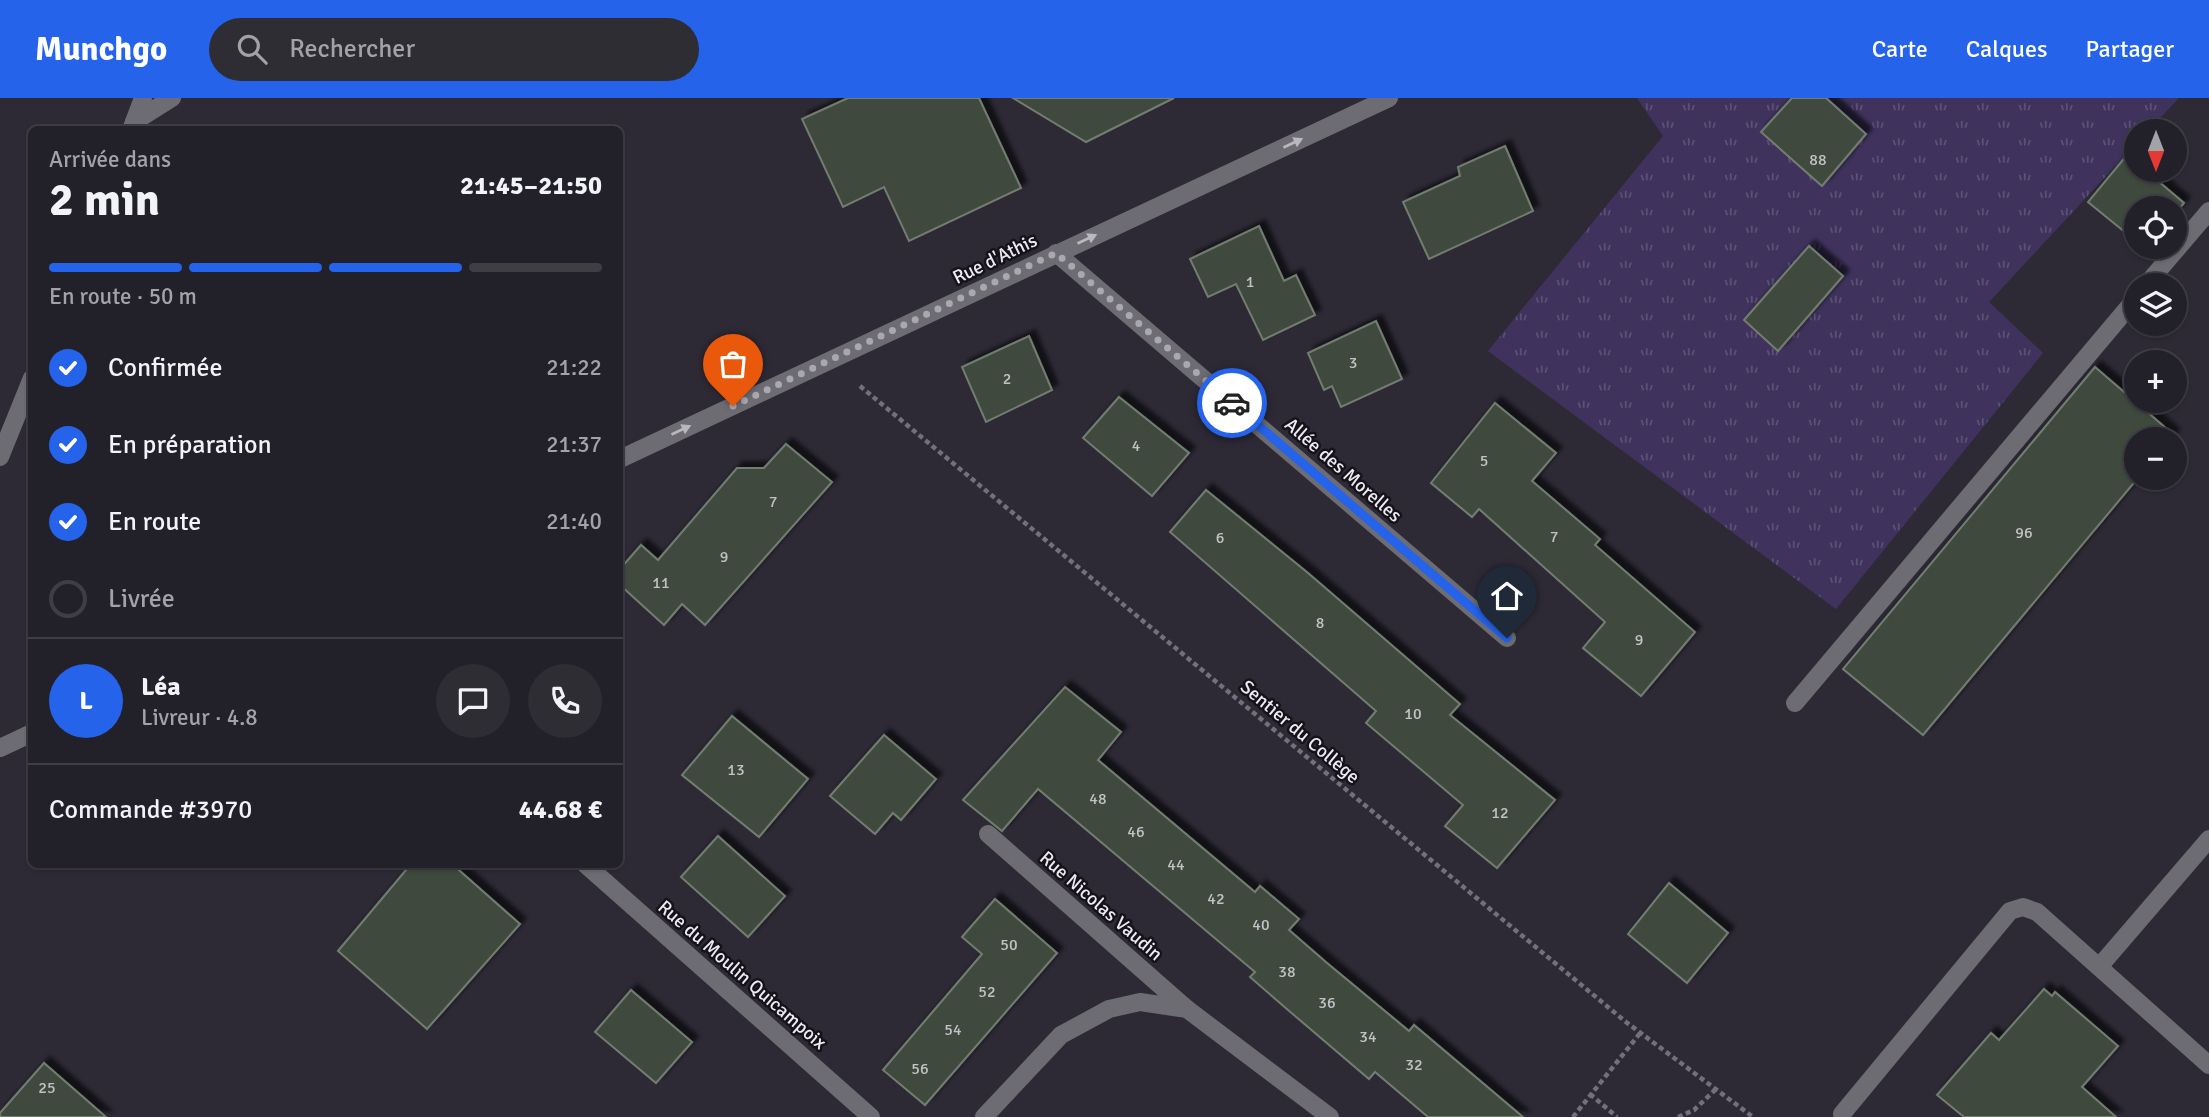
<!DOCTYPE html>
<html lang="fr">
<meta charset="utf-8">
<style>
body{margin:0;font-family:Signika,sans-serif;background:#2e2d34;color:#f1f3f6;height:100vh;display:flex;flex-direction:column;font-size:26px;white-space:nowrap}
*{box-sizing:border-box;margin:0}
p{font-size:23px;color:#a2a3a8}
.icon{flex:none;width:38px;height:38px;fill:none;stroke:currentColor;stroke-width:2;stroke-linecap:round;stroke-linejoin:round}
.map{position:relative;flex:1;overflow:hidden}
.drawer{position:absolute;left:28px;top:28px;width:595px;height:742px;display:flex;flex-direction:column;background:#222028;border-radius:10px;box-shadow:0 2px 5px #0004,0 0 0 2px #3f3e45}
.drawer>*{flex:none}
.needle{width:46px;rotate:180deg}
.fabs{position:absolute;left:2124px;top:21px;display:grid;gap:14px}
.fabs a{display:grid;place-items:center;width:63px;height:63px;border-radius:50%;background:#222028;box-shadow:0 2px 5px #0004,0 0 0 2px #3f3e45;font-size:35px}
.pin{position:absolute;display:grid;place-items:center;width:60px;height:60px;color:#fff;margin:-72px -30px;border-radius:50% 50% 50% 0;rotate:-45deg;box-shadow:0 0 7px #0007}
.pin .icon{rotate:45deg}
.courier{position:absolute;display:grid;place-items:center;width:70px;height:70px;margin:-35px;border:5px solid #2563eb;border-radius:50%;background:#fff;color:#222;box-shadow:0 2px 9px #0007}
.headline em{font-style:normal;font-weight:700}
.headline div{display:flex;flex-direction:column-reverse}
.headline{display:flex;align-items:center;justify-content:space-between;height:119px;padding:0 21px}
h1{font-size:46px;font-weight:700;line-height:52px}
.bar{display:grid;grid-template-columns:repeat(4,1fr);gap:10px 7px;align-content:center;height:84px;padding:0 21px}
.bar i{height:9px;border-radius:5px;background:#3f3e45}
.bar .active{background:#2563eb}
.bar p{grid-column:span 4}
.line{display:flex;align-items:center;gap:18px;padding:0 21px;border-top:2px solid #3f3e45}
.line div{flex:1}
.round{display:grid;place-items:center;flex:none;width:74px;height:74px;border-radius:37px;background:#2e2d34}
ol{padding:0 21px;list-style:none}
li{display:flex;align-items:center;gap:21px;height:77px}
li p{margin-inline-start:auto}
li .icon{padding:7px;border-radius:50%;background:#2563eb;color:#fff;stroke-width:4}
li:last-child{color:#a2a3a8}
li i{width:38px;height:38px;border:4px solid #3f3e45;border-radius:50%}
header{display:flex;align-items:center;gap:42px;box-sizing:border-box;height:98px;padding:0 35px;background:#2563eb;color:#fff}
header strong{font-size:33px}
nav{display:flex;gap:38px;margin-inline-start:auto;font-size:24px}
.search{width:490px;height:63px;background:#2e2d34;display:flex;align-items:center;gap:18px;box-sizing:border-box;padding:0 24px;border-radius:38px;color:#a2a3a8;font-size:26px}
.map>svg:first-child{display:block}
</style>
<header>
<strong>Munchgo</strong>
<div class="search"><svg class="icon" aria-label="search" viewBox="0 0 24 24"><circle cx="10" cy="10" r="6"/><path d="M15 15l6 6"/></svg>Rechercher</div>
<nav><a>Carte</a><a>Calques</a><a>Partager</a></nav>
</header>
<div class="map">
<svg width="2209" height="1019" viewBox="0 0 2209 1019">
<defs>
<pattern id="grass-tufts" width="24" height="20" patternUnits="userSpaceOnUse" patternTransform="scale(1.75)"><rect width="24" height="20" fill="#3f335d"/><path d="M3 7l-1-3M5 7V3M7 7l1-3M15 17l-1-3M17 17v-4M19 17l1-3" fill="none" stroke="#5b5175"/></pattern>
<filter id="shadow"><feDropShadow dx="6" dy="-6" stdDeviation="2" flood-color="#0009"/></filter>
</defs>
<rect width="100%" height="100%" fill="#2d2a36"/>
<polygon fill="url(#grass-tufts)" points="1637,0 2179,0 2148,33 2137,33 2137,45 1989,204 2043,255 1836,511 1488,253 1663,38"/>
<g fill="#404a3e" stroke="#727d70" stroke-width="2" filter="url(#shadow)">
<polygon points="848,0 979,0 1021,90 909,143 884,89 843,109 802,21"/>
<polygon points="1013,0 1174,0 1086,44"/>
<polygon points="1792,0 1826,0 1866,36 1822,88 1761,34"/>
<polygon points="1505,48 1533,113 1429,161 1403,104 1460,78 1458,69"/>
<polygon points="2127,57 2137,65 2137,72 2145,72 2184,105 2175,116 2175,110 2137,110 2137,144 2088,104"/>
<polygon points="1259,128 1284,183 1296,177 1315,217 1263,242 1236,186 1208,199 1190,161"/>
<polygon points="1809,148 1843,178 1778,253 1744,222"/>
<polygon points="1376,223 1402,281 1341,309 1332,288 1324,292 1308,255"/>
<polygon points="1029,238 1052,292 986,324 962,269"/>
<polygon points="2095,269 2174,337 2170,341 2137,341 2138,380 1923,637 1843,571"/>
<polygon points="1119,299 1189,355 1152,398 1083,340"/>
<polygon points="1495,305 1556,355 1532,383 1600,441 1595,447 1695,534 1641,598 1583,550 1605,524 1479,411 1472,419 1431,385"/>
<polygon points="786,346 832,384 705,527 682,506 664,527 620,487 620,471 641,447 658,462 737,370 764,370"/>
<polygon points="1206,392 1308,475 1460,606 1450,617 1555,702 1497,770 1445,728 1463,707 1366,625 1376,613 1170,434"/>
<polygon points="1065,589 1121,634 1098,662 1255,794 1260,788 1299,821 1289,832 1327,865 1409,933 1414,927 1523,1019 1428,1019 1375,974 1369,981 1288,912 1250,879 1255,874 1038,691 1002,733 963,702"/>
<polygon points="732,618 808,681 759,739 682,677"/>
<polygon points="884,637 936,681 901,722 893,715 875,736 830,698"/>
<polygon points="718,738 785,798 748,839 681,779"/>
<polygon points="411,766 452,766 520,826 427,931 338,853"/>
<polygon points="1669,785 1728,835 1687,885 1628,836"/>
<polygon points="995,801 1057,855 925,1007 883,972 982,856 962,839"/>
<polygon points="2044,891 2052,898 2055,894 2118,948 2082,989 2116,1019 1964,1019 1937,997 1991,935 1999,942"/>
<polygon points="631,892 692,944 656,985 595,934"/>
<polygon points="44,965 106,1019 0,1019 0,1015"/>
</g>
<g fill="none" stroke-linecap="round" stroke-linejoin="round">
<g stroke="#73707b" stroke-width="4.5" stroke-dasharray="5 3.5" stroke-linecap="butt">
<polyline points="860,288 1626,924 1753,1019"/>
<polyline points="1590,996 1617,1019"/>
<polyline points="1573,1019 1641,934"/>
<polyline points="1678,1019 1694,1012 1715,992"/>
</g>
<g stroke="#6d6c72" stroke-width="18">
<polyline points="134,24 172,0"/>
<polyline points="1056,155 1507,540"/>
<polyline points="2146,187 2209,113"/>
<polyline points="1795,605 2137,199"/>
<polyline points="585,766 871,1019"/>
<polyline points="2099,869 2209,741"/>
<polyline points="1842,1016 2010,813 2023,809 2037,814 2209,967"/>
</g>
<g stroke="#6d6c72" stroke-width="18">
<polyline points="131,32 143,0"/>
<polyline points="0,359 32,280"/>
<polyline points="620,361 1389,0"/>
<polyline points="0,650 32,635"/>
<polyline points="988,736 1187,911"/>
<polyline points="984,1019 1061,937 1109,911 1140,904 1187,911 1330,1019"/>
</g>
</g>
<defs><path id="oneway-solid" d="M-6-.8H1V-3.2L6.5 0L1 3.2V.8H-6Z" transform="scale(1.75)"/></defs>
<g fill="#b9b8bf">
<use href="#oneway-solid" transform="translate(1293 45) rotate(-25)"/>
<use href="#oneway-solid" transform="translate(1087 141) rotate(-25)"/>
<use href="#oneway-solid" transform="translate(681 332) rotate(-25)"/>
</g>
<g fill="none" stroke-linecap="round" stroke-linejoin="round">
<polyline stroke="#a9a7b0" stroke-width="7" stroke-dasharray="0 12.6" points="733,308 1056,155 1232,305"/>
<polyline stroke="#2563eb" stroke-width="9" points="1232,305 1507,540"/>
</g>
<g text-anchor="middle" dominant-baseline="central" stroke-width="5" stroke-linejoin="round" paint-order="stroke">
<g font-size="16" fill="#c1c2c5">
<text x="1818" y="62">88</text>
<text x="1250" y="184">1</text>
<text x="1353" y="265">3</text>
<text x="1007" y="281">2</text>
<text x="1136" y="348">4</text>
<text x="1484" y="363">5</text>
<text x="773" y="404">7</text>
<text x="2024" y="435">96</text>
<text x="1554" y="439">7</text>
<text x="1220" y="440">6</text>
<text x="724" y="459">9</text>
<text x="661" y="485">11</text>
<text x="1320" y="525">8</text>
<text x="1639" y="542">9</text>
<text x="1413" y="616">10</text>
<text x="736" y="672">13</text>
<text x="1098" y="701">48</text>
<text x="1500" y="715">12</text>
<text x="1136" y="734">46</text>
<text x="1176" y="767">44</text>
<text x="1216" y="801">42</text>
<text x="1261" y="827">40</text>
<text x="1009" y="847">50</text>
<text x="1287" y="874">38</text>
<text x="987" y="894">52</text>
<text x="1327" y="905">36</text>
<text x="953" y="932">54</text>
<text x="1368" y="939">34</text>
<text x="1414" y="967">32</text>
<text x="920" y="971">56</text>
<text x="47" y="990">25</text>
</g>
<g font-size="19" fill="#eceaf2" stroke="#151319">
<text transform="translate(995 161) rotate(-26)">Rue d'Athis</text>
<text transform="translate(1343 372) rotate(41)">Allée des Morelles</text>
<text transform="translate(1300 634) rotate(40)">Sentier du Collège</text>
<text transform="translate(1101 808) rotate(41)">Rue Nicolas Vaudin</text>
<text transform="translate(742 877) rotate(41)">Rue du Moulin Quicampoix</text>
</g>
</g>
</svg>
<div class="fabs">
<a><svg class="needle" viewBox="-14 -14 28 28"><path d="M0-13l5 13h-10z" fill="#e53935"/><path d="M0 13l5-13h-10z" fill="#a2a3a8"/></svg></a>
<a><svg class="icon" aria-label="locate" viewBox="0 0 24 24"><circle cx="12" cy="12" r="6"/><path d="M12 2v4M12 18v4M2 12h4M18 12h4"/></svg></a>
<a><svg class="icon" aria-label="layers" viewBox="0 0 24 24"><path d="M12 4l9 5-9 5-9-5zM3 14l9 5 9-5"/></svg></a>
<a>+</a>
<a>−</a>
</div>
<div class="pin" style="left:733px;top:308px;background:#ea580c"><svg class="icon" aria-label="bag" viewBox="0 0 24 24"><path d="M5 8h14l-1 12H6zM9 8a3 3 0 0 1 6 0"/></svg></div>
<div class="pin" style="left:1507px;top:540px;background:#1f2937"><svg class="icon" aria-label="home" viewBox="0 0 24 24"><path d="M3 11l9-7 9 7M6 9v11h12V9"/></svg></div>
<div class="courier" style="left:1232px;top:305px"><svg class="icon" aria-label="car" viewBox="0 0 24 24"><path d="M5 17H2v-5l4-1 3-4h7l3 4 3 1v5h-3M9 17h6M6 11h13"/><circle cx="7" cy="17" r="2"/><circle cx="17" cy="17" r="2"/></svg></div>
<section class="drawer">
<div class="headline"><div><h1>2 min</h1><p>Arrivée dans</p></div><em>21:45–21:50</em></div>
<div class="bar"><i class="active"></i><i class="active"></i><i class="active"></i><i></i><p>En route · 50 m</p></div>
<ol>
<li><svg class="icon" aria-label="check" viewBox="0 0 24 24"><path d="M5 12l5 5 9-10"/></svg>Confirmée<p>21:22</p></li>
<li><svg class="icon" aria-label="check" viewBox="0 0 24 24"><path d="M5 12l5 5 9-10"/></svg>En préparation<p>21:37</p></li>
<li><svg class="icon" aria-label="check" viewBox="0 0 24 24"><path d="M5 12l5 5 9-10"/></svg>En route<p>21:40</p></li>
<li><i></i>Livrée</li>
</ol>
<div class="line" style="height:126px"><b class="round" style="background:#2563eb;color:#fff">L</b><div><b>Léa</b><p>Livreur · 4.8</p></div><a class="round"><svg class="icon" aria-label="chat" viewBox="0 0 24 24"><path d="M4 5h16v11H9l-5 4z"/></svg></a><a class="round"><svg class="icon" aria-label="phone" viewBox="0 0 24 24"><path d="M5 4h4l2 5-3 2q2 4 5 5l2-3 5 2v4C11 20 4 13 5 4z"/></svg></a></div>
<div class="line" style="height:91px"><div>Commande #3970</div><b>44.68 €</b></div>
</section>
</div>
